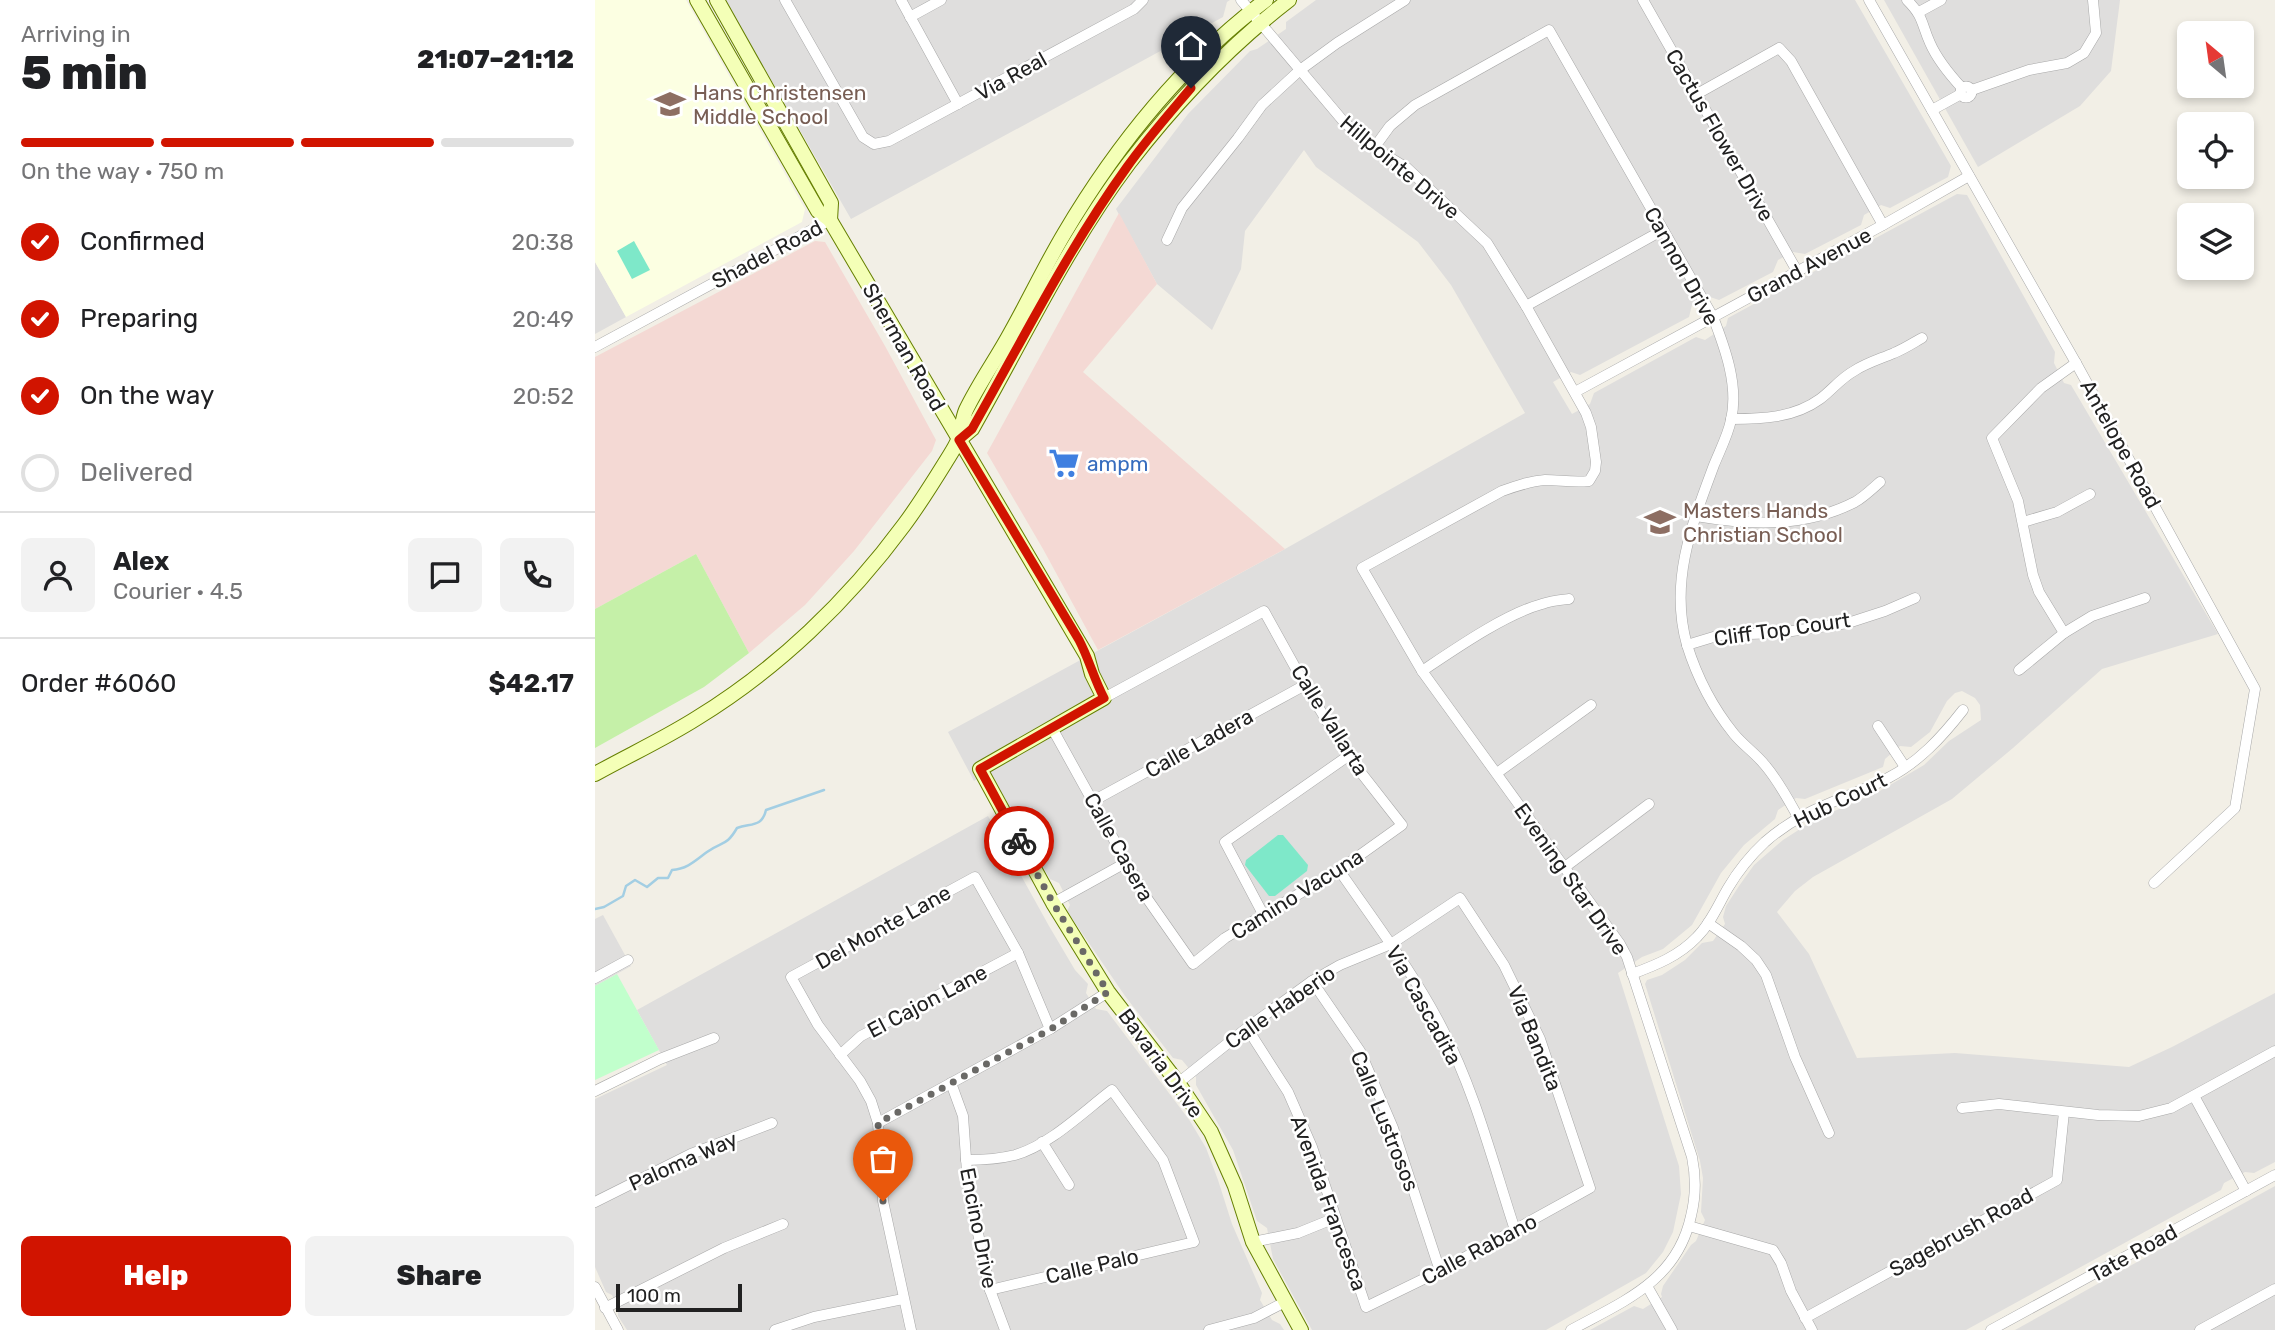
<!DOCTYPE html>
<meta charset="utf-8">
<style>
body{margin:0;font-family:Rubik,sans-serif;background:#f2f2f2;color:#202124;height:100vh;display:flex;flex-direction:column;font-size:26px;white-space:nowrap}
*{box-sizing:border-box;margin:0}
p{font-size:23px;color:#757577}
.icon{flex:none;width:38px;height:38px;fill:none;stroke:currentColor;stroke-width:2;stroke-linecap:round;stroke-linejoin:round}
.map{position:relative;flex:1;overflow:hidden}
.details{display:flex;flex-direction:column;background:#fff;width:595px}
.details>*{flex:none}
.needle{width:46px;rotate:331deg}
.fabs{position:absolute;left:1582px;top:21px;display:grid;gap:14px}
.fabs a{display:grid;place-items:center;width:77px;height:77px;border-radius:10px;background:#fff;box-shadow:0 4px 10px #0003;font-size:35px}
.scale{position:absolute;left:21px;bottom:18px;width:126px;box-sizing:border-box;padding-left:7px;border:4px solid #212121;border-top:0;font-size:19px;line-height:24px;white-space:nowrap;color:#212121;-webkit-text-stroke:5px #fff;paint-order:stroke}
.pin{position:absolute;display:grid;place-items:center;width:60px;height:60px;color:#fff;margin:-72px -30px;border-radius:50% 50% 50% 0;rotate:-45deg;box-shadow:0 0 7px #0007}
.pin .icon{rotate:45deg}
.courier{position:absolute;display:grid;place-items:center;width:70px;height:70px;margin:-35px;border:5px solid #d11400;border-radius:50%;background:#fff;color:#222;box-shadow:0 2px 9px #0007}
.headline em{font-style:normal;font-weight:800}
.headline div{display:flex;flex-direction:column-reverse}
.headline{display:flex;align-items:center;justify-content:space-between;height:119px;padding:0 21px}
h1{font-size:46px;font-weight:800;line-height:52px}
.bar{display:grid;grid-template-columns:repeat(4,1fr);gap:10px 7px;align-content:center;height:84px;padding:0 21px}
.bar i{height:9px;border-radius:5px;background:#e0e0e0}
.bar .selected{background:#d11400}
.bar p{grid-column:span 4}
.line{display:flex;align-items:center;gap:18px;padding:0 21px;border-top:2px solid #e0e0e0}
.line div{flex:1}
.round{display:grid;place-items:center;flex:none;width:74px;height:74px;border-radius:10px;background:#f2f2f2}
ol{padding:0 21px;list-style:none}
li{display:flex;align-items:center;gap:21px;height:77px}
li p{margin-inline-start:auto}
li .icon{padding:7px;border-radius:50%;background:#d11400;color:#fff;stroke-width:4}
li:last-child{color:#757577}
li i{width:38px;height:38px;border:4px solid #e0e0e0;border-radius:50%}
.primary-button{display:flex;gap:14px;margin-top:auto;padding:14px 21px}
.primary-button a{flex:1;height:80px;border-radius:10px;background:#d11400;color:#fff;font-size:28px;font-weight:800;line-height:80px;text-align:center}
.primary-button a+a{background:#f2f2f2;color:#202124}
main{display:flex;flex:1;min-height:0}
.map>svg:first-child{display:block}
</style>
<main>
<section class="details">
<div class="headline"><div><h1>5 min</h1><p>Arriving in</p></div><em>21:07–21:12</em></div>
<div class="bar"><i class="selected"></i><i class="selected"></i><i class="selected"></i><i></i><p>On the way · 750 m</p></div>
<ol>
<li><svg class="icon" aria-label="check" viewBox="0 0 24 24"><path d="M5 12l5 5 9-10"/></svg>Confirmed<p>20:38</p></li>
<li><svg class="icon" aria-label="check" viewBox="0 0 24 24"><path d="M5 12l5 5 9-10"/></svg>Preparing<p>20:49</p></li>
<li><svg class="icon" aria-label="check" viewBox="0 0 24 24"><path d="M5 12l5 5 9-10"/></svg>On the way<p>20:52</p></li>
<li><i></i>Delivered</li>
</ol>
<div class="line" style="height:126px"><a class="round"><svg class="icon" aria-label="person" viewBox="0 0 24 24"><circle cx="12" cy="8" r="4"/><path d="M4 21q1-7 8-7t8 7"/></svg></a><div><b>Alex</b><p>Courier · 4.5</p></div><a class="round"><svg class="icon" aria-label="chat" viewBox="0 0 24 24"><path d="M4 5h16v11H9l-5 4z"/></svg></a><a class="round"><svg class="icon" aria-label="phone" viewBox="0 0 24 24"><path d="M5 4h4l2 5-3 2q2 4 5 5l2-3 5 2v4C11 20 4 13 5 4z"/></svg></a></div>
<div class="line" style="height:91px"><div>Order #6060</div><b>$42.17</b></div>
<div class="primary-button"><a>Help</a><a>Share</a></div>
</section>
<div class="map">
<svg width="1680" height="1330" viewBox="0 0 1680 1330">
<rect width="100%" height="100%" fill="#f2efe6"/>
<g fill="#dfdedd">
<polygon points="130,0 635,0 632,2 628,17 256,219"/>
<polygon points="721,0 1260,0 1356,166 1353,177 1295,208 1286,205 1269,215 1266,225 1210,254 1198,252 1183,260 1178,272 1124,300 1115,297 1097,305 1094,317 985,375 976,372 958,382 977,414 995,404 999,393 1101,337 1110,340 1131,326 1133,318 1362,194 1372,195 1460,352 1459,363 1469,383 1476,385 1623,634 1507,669 1418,748 1357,799 1218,877 1200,891 1182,912 1214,954 1262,1058 1360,1053 1534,1067 1577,1047 1680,993 1680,1162 1659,1173 1650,1172 1629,1183 1626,1190 1371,1330 995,1330 1039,1306 1048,1309 1067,1297 1066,1294 1068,1286 1096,1245 1101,1241 1110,1220 1106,1212 1108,1178 1105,1161 1050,984 1052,980 1067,975 1090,960 1107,943 1118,941 1130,924 1128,917 1131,906 1144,886 1159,865 1188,840 1219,820 1283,792 1329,765 1354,741 1386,720 1385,705 1380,698 1367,691 1360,693 1352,701 1335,732 1316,747 1305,746 1290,759 1288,767 1210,799 1201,798 1183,810 1180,819 1149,845 1126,873 1097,925 1068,949 1047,957 1023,973 1084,1166 1086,1194 1078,1232 1068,1252 1051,1273 951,1330 717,1330 678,1259 672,1228 662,1221 638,1150 601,1085 601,1077 587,1060 578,1058 530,996 472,911 475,905 464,883 455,879 394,772 379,781 353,732 690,549 930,413 856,285 823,242 721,167 709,150 650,231 646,269 617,330 562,284 521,209 593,114 655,51 662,49 691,29 691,22"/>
<polygon points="1289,0 1525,0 1516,71 1485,106 1383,167"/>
<polygon points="0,262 31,317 0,334"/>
<polygon points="393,816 454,926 480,970 493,984 491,993 501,1009 512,1011 595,1121 611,1148 623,1180 637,1224 667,1293 665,1300 677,1320 685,1324 689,1330 32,1330 23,1316 23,1309 17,1295 11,1292 0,1267 0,1099 72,1065 42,1010"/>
<polygon points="8,915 36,966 0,986 0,919"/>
<polygon points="1680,1186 1680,1330 1420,1330 1515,1277"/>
</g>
<g fill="#f4d9d4">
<polygon points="524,213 562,284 488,372 690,549 503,650 448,549 392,453"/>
<polygon points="220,241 230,242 290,346 341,440 337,451 259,551 210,605 154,653 101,554 0,609 0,357"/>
</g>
<polygon fill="#fcffe2" points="0,0 91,0 210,209 207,222 31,317 0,262"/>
<polygon fill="#c5f0a8" points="101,554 154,653 109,687 0,748 0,609"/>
<polygon fill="#c1ffcc" points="22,974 64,1050 0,1080 0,986"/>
<g fill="#7ee8c9">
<polygon points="39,241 55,270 37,279 22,251"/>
<polygon points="683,835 688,835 713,865 712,871 680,896 674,896 650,865 651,860"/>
</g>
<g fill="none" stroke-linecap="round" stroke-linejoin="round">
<path stroke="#a3cee3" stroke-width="2.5" d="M0,909L9,907L28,896L31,886L40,880L52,887L63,878H73L77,870C92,869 100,861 112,852C127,841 131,847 142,828C157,823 167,827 171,810L229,790"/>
<g stroke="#a8a8a8" stroke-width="11">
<g id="street">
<polyline points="190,0 268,137 279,144 294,141 539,9 548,0"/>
<polyline points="306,0 363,104"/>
<path d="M646,0L749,122L779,148L812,168L892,243L931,306L991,413L996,427L1001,462L1000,471L994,481C979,483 965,480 950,480C935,481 921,486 907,491L767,568L827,671L1025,944L1032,957L1097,1157C1101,1177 1101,1196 1096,1216C1082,1281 1029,1301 976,1330"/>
<polyline points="1048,0 1202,271"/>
<polyline points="1274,0 1481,363 1660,689 1640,808 1559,883"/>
<path d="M1312,0C1329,17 1326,23 1335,43C1342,59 1355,75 1367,88"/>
<polyline points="1324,12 1346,0"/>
<polyline points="315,17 346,0"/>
<circle cx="1371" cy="92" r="5.5"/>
<polyline points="1377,90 1434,70 1472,63 1489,53 1501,33 1498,0"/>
<polyline points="1102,94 1184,48 1196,61 1288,225"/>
<polyline points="1337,110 1366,94"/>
<path d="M779,148L795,126L820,105L954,30L1118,317C1130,348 1144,386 1136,420C1133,435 1125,450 1119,465C1097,524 1074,582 1092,645C1102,677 1118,708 1139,734C1148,745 1160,753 1169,764C1183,780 1193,799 1203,817"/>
<polyline points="572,240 587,208 643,138 667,105 705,70 742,43 810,0"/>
<polyline points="931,306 1068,230"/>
<polyline points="0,347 235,220"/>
<polyline points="980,392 1288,225 1374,176"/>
<path d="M1136,419C1167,419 1199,418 1225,399C1237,390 1246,378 1259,371C1271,363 1285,359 1299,353C1309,349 1318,343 1327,338"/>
<path d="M1101,516C1154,525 1210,528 1260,502C1269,497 1278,488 1285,482"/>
<polyline points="1428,522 1462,512 1495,494"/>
<polyline points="1469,633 1444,592 1438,575 1423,501 1397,438 1446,388 1481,363"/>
<polyline points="1092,645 1125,635 1183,633 1253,623 1290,611 1320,598"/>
<polyline points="1424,670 1469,633 1497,616 1550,598"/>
<path d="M827,671C860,649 910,614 947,604C955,601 965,600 974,599"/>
<polyline points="1283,726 1310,767"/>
<polyline points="457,728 549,894 598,964 630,938 744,870 807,825 753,756 710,685 669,611 509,698"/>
<polyline points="902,773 996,705"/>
<polyline points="498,801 710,685"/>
<polyline points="970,867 1054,804"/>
<path d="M744,870C779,921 819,973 847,1028C880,1091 898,1163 920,1230"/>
<polyline points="458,903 532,862"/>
<polyline points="669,916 630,842 753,756"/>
<polyline points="1113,923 1146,946 1161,960 1171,975 1200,1057 1234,1133"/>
<path d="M1037,974C1061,965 1084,956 1102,937C1116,923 1123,905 1133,888C1143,871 1156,855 1170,842C1211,806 1248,801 1293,778C1324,762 1347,737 1368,710"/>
<polyline points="0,978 33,960"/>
<polyline points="717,981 765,1051 798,1128 845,1271"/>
<polyline points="245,1055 266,1036 423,953"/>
<polyline points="356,1083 368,1116 373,1186 395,1290 410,1330"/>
<polyline points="583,1083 652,1028 717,981 745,965 796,944 865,898 909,965 945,1039 995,1188 845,1271 771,1307 717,1147 693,1092 652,1028"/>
<polyline points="0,1091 65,1059 119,1038"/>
<polyline points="1599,1096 1651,1191"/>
<polyline points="1367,1108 1404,1104 1503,1115 1544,1116 1576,1108 1680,1051"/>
<polyline points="283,1123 455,1029 513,992"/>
<polyline points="447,1142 474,1185"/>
<path d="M371,1160C388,1160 404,1159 420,1155C455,1145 489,1111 517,1090L568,1160L599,1242L395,1290"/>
<polyline points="0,1202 96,1154 177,1123"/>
<polyline points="1094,1226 1178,1250 1186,1263 1196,1291 1217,1330"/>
<polyline points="658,1242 703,1233 740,1218"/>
<polyline points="1052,1286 1077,1330"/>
<polyline points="0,1287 23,1330"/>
<polyline points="10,1308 129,1248 188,1224"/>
<polyline points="1210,1318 1462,1180 1469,1112"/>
<polyline points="180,1330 219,1317 308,1299"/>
<polyline points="316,1330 288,1201 283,1123 276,1101 265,1081 223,1025 196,977 380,877 423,953 455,1029"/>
<polyline points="614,1330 659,1318 690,1302"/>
<polyline points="1396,1330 1680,1175"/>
<polyline points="1605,1330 1680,1289"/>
</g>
</g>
<g stroke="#657f00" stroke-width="16">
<g id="secondary">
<polyline points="102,0 223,211 235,220 492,656 497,674 509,698 385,769 458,903 513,992 583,1083 616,1132 640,1186 658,1242 706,1330"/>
<polyline points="122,0 236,203 235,220"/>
<path d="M364,440L377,429C427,341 473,244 534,163C581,102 633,47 694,0"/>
<path d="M0,774C34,755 69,739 102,718C182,669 253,601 309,525C324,505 337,484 350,463C354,456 360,448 363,440C367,431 367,419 371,410C384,383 402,358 416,332C434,300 450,266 469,234C521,146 589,62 671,0"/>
</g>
</g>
<use href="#street" stroke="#fff" stroke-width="10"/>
<use href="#secondary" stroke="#f4ffb7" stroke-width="14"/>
</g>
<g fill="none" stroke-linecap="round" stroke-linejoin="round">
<polyline stroke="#6a6966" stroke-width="7" stroke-dasharray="0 12.6" points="288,1201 283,1123 456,1029 513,992 458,903 424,841"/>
<path stroke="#d11400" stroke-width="9" d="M424,841L385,769L509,698C499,679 494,659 484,640L364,440L377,429C427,341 473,249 532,167C551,140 574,114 596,88"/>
</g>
<defs>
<g id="school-bare" transform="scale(2.415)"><path d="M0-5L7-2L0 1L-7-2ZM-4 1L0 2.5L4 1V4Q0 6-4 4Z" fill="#8d6e63" stroke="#fff" stroke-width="2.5" paint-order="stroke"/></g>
<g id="supermarket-bare" transform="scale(2.415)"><path d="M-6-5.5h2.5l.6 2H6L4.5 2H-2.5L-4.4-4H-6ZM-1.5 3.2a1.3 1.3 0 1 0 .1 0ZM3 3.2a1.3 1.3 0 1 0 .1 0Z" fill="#3f7fe0" stroke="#fff" stroke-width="2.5" paint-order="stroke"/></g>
</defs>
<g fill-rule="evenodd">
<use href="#school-bare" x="75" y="104"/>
<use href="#supermarket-bare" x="469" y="463"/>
<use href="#school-bare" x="1065" y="522"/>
</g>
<g text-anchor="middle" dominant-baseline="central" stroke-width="5" stroke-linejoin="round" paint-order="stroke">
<g font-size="21" fill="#212121" stroke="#fff">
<text transform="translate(416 76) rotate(-29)">Via Real</text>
<text transform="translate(1125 135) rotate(60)">Cactus Flower Drive</text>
<text transform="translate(805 167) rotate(40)">Hillpointe Drive</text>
<text transform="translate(172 254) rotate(-28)">Shadel Road</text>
<text transform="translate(1214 265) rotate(-28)">Grand Avenue</text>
<text transform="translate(1087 266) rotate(61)">Cannon Drive</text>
<text transform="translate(309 347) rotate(60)">Sherman Road</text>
<text transform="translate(1526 444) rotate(61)">Antelope Road</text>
<text transform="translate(1187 629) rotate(-8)">Cliff Top Court</text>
<text transform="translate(735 720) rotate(58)">Calle Vallarta</text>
<text transform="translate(604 743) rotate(-29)">Calle Ladera</text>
<text transform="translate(1245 800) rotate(-26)">Hub Court</text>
<text transform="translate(524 847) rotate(61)">Calle Casera</text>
<text transform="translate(976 879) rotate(55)">Evening Star Drive</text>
<text transform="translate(702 894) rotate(-32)">Camino Vacuna</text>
<text transform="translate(288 927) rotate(-29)">Del Monte Lane</text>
<text transform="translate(332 1001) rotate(-28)">El Cajon Lane</text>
<text transform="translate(829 1005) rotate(61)">Via Cascadita</text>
<text transform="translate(685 1007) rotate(-35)">Calle Haberio</text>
<text transform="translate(940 1038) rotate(68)">Via Bandita</text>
<text transform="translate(566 1063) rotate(54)">Bavaria Drive</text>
<text transform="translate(790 1121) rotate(68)">Calle Lustrosos</text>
<text transform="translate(88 1161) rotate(-24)">Paloma Way</text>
<text transform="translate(734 1203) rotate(70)">Avenida Francesca</text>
<text transform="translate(384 1228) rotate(79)">Encino Drive</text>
<text transform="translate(1366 1232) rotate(-29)">Sagebrush Road</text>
<text transform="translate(884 1249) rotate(-28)">Calle Rabano</text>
<text transform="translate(1538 1253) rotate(-29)">Tate Road</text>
<text transform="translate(497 1266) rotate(-13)">Calle Palo</text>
</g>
<g font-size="21" fill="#785e54" stroke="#fff" text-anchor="start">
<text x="98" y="92">Hans Christensen<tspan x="98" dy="24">Middle School</tspan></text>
<text x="1088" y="510">Masters Hands<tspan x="1088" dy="24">Christian School</tspan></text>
</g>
<g font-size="21" fill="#366cbe" stroke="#fff" text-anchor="start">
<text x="492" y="463">ampm</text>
</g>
</g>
</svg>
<div class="fabs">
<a><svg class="needle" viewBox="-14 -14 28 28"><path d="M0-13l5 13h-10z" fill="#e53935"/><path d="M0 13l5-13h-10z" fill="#757577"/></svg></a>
<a><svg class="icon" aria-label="locate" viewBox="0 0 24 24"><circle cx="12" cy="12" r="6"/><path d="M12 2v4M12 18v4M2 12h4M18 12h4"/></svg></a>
<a><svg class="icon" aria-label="layers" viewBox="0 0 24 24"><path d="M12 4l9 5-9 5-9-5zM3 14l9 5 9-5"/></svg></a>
</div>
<div class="scale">100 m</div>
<div class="pin" style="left:288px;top:1201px;background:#ea580c"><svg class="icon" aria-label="bag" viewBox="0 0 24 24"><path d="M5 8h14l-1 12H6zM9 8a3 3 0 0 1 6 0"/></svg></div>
<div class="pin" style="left:596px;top:88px;background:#1f2937"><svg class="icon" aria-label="home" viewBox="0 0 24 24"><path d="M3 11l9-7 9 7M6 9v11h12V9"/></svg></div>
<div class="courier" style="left:424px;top:841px"><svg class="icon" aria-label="bike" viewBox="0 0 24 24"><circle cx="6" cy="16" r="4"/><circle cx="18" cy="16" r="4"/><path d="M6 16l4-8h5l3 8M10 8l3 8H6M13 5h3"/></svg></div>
</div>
</main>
